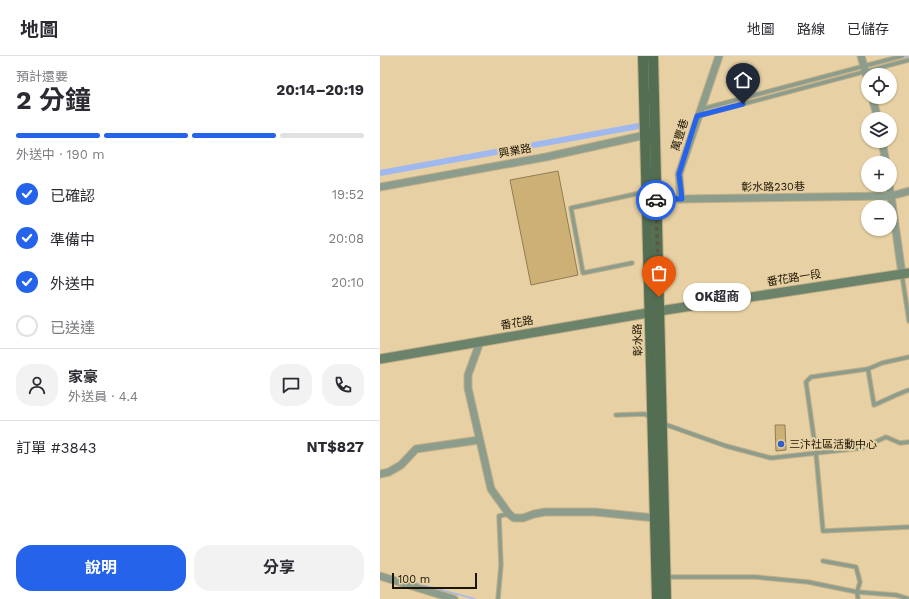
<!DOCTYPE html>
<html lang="zh-TW">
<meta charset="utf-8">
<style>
body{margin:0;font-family:"Work Sans","Noto Sans TC",sans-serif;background:#f2f2f3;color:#2b2b33;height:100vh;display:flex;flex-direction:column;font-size:15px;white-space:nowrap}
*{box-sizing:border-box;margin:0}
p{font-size:13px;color:#7c7c81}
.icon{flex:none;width:22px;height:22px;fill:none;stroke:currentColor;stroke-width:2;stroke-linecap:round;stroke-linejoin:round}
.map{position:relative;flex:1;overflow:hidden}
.panel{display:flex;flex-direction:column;background:#fff;width:380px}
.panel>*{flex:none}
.tools{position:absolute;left:481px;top:12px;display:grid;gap:8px}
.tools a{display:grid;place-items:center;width:36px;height:36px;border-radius:50%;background:#fff;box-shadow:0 1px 3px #0004;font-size:20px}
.scale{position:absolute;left:12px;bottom:10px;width:85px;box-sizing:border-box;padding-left:4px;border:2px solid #1c1404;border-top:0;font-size:11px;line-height:14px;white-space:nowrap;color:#1c1404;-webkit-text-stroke:3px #e7d1a4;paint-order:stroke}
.pin{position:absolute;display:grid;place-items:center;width:34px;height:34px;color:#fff;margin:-41px -17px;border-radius:50% 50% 50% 0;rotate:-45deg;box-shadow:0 0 4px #0007}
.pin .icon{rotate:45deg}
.courier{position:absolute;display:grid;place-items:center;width:40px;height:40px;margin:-20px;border:3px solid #2563eb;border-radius:50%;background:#fff;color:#222;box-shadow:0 1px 5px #0007}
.bubble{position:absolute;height:28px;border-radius:14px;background:#fff;box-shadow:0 1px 3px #0004;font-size:13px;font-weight:700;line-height:28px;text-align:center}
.summary em{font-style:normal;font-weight:700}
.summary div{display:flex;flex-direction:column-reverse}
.summary{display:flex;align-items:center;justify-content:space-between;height:68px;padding:0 16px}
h1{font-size:26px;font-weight:700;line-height:30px}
.bar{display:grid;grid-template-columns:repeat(4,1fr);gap:6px 4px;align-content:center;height:48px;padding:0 16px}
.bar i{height:5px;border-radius:3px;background:#e1e1e2}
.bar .active{background:#2563eb}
.bar p{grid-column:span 4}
.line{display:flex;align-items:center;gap:10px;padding:0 16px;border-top:1px solid #e1e1e2}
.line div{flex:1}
.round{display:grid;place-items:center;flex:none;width:42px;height:42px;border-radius:16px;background:#f2f2f3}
ol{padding:0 16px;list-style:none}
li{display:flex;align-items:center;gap:12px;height:44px}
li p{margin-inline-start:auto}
li .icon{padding:4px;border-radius:50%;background:#2563eb;color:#fff;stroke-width:4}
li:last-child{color:#7c7c81}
li i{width:22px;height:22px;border:2px solid #e1e1e2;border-radius:50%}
.primary-button{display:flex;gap:8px;margin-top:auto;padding:8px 16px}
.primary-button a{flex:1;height:46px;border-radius:16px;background:#2563eb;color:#fff;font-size:16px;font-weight:700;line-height:46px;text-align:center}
.primary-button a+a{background:#f2f2f3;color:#2b2b33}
header{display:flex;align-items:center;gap:24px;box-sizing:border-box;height:56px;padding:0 20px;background:#fff;border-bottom:1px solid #e1e1e2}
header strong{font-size:19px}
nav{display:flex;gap:22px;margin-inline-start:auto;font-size:14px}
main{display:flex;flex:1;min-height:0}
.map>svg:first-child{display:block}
</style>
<header>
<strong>地圖</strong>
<nav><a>地圖</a><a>路線</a><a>已儲存</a></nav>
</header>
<main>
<section class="panel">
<div class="summary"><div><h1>2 分鐘</h1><p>預計還要</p></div><em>20:14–20:19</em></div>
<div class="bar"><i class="active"></i><i class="active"></i><i class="active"></i><i></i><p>外送中 · 190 m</p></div>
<ol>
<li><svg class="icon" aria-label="check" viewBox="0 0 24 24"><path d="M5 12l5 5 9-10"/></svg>已確認<p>19:52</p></li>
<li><svg class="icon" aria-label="check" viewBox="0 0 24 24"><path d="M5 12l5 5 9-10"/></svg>準備中<p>20:08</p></li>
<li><svg class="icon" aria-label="check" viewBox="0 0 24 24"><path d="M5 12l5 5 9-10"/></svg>外送中<p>20:10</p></li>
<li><i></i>已送達</li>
</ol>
<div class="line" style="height:72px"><a class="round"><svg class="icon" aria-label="person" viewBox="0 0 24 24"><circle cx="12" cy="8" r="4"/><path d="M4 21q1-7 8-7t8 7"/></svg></a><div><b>家豪</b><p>外送員 · 4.4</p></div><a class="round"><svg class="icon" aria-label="chat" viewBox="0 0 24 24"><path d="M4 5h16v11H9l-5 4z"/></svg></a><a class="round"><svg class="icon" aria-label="phone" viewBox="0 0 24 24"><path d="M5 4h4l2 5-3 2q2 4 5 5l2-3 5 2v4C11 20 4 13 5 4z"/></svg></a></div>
<div class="line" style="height:52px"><div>訂單 #3843</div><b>NT$827</b></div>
<div class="primary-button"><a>說明</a><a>分享</a></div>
</section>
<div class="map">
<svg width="529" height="543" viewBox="0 0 529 543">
<rect width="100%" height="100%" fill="#e7d1a4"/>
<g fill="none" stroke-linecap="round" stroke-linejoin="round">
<g stroke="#9fb9f0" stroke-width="1.5">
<polyline points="522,2 528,0"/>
<polyline points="29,525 95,543"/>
</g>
<polyline stroke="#9fb9f0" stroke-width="6" points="0,117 259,70"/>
</g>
<g fill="#ccb075" stroke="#917d53">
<polygon points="178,115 198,219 151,229 130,124"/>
<polygon points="395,369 405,369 406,394 396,395"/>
</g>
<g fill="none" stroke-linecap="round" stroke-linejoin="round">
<g stroke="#c2af87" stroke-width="5.5">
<g id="service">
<polyline points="322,53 522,0"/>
<polyline points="318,60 529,4"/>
<polyline points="252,207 203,217 191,152 265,136"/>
<polyline points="522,219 529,265"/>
<polyline points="529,301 502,307 488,313 431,321 426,326 436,397 443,475 529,471"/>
<path d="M488,313L494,349C506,344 517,338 529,334"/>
<polyline points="236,359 265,358 271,362"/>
<polyline points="284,368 346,390 391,402 482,392 506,381 520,387 529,386"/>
<polyline points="443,505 476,511 480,526 477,536 478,543"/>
<polyline points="286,521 375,521 428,526 477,536 516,539 529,543"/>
<polyline points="118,543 121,509 119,460 129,458"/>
</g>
</g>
<g stroke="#c2af87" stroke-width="9">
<g id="minor">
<polyline points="481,0 488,25"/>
<polyline points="492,41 498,63"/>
<polyline points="502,85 506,107"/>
<polyline points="509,129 511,140 529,135"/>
<polyline points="0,131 166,101 270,78"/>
<polyline points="276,142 301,143 511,140 522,218"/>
<polyline points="301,143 299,118 339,0"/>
<polyline points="100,286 88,319 88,332 111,433 129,458 134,462 143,462 154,458 165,456 215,456 275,462"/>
<polyline points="0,418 9,416 21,409 36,393 99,384"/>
<polyline points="0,520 74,543"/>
</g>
</g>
<g stroke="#c2af87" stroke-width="11">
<polyline id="secondary" points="0,303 279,255 529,217"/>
</g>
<g stroke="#c2af87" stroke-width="12">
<g id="primary">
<polyline points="263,0 277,543"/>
<polyline points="273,0 286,543"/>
</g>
</g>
<use href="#service" stroke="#8d9d8d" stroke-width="3.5"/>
<use href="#minor" stroke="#8d9d8d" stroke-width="7"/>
<use href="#secondary" stroke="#6b826b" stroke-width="9"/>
<use href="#primary" stroke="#536e53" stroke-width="10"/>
</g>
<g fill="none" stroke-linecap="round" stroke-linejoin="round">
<polyline stroke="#63563c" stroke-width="4" stroke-dasharray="0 7.2" points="276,144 279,241"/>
<polyline stroke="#2563eb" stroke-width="5" points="276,144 276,142 302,143 299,118 317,60 363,48"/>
</g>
<circle fill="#335ece" stroke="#e7d1a4" stroke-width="1.5" cx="401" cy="388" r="4"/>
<g text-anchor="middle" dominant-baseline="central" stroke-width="4" stroke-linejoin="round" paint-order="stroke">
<g font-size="11" fill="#1c1404" stroke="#e7d1a4">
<text transform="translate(300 79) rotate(-73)">萬豐巷</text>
<text transform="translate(135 95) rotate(-10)">興業路</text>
<text transform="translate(393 131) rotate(-1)">彰水路230巷</text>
<text transform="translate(414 222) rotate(-9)">番花路一段</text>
<text transform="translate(137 267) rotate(-10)">番花路</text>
<text transform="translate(258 284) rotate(-92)">彰水路</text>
</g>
<g font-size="11" fill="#1c1404" stroke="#e7d1a4" text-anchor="start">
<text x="409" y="388">三汴社區活動中心</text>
</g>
</g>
</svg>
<div class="tools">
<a><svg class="icon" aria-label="locate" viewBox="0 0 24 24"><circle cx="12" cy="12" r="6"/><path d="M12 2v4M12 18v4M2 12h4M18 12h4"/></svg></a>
<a><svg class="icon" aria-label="layers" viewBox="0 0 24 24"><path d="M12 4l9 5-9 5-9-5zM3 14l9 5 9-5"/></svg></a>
<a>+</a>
<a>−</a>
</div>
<div class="scale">100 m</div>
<div class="pin" style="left:279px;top:241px;background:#ea580c"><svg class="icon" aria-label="bag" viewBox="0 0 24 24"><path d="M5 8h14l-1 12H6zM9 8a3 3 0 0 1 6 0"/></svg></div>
<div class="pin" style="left:363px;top:48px;background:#1f2937"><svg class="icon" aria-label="home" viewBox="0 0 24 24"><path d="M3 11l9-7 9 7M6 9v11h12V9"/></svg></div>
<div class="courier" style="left:276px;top:144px"><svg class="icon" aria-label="car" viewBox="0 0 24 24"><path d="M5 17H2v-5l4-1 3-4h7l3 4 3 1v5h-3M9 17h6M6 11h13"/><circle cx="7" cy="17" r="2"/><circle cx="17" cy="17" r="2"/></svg></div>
<div class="bubble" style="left:303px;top:227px;width:68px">OK超商</div>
</div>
</main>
